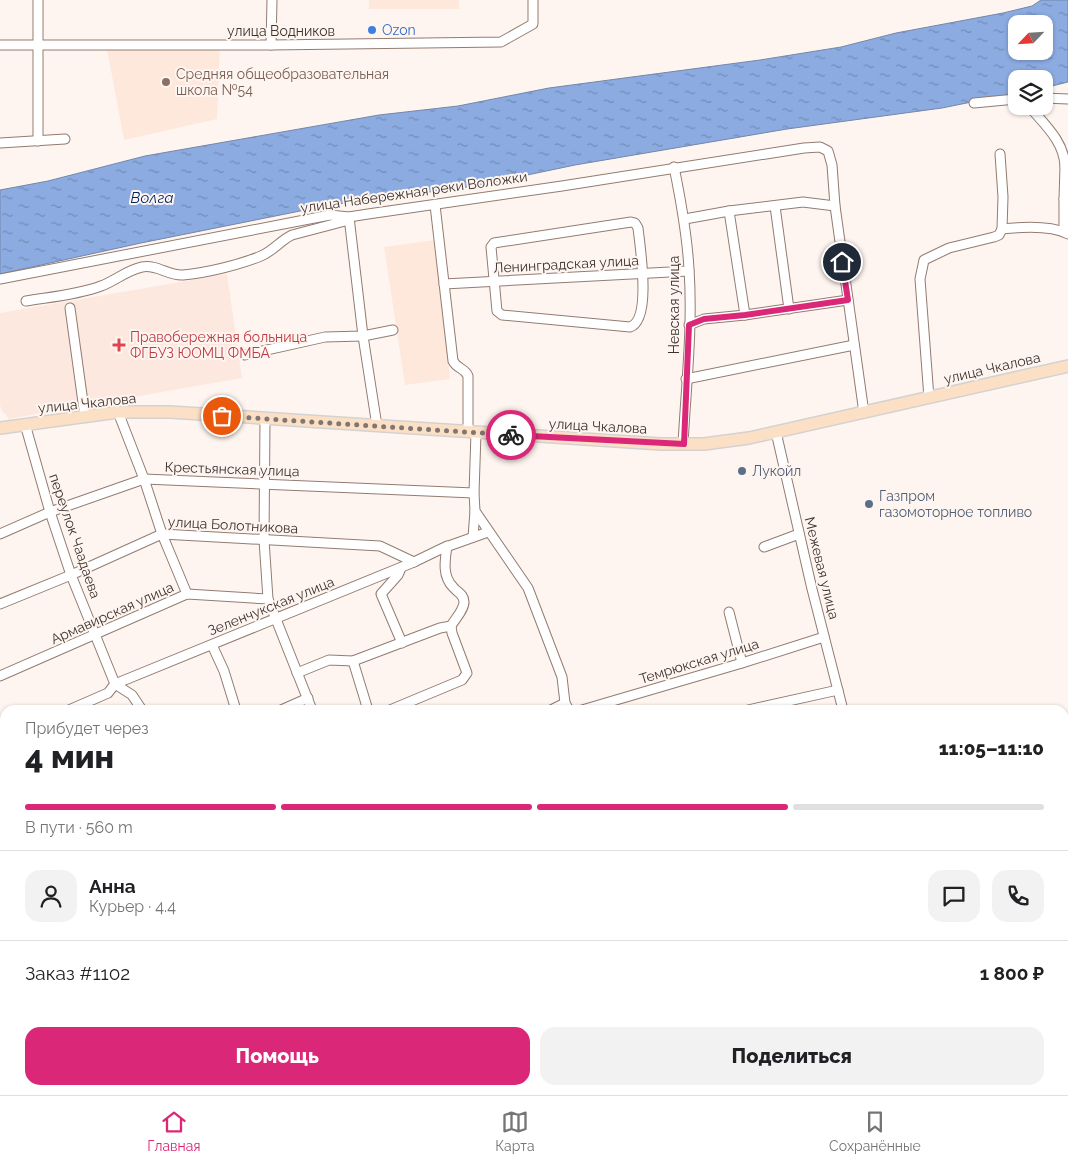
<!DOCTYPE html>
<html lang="ru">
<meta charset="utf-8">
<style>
body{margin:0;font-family:Raleway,sans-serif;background:#f2f2f2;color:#202124;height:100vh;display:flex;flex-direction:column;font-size:19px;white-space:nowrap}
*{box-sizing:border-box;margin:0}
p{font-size:16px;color:#757577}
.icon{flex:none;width:28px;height:28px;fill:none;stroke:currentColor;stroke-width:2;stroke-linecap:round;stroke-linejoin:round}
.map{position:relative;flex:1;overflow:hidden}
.panel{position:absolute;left:0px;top:705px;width:1069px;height:390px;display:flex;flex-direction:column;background:#fff;border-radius:15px 15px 0 0;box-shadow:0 1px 4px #0004}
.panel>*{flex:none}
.needle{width:32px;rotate:245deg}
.fabs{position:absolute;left:1008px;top:15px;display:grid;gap:10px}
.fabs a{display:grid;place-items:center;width:45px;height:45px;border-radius:10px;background:#fff;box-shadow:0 1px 4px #0004;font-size:25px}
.pin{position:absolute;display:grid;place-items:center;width:42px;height:42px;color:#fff;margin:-21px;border:2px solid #fff;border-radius:50%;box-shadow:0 1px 5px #0007}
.courier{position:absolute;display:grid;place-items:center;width:50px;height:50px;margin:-25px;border:4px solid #db2777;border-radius:50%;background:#fff;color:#222;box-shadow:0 1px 6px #0007}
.headline em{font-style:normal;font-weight:800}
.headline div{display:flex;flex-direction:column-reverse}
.headline{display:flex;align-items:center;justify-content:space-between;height:85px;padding:0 25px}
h1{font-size:32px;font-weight:800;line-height:38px}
.bar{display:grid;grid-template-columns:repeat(4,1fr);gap:8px 5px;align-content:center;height:60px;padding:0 25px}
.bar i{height:6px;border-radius:4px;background:#e0e0e0}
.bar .current{background:#db2777}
.bar p{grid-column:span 4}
.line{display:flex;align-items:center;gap:12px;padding:0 25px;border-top:1px solid #e0e0e0}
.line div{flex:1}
.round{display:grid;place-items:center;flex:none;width:52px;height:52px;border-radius:15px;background:#f2f2f2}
.button{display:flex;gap:10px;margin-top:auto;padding:10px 25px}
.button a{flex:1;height:58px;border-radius:15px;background:#db2777;color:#fff;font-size:20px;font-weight:800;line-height:58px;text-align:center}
.button a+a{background:#f2f2f2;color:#202124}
.dock{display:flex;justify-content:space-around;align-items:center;height:70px;border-top:1px solid #e0e0e0;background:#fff;font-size:14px;color:#757577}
.dock a{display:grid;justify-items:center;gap:2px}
.dock .current{color:#db2777}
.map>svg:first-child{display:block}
</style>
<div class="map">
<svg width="1068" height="1095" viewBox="0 0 1068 1095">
<defs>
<pattern id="water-ripples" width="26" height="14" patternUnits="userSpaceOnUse" patternTransform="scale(1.25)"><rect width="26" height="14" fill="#8babe1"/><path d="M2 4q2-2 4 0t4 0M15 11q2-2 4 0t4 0" fill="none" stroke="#738cb7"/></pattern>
</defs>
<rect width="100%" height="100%" fill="#fff5f0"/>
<g fill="#fee8db">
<rect x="369" y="0" width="90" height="9"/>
<polygon points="220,43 217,119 124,140 106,44"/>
<polygon points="435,240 450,379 405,385 384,247"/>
</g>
<polygon fill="#fce8de" points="227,274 242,378 8,419 7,416 2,411 0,405 0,313"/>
<path fill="url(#water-ripples)" stroke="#7387ab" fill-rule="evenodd" d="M1041,0H1068V82L1044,88V79H1016V93L942,108L787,129L575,165L475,186L330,205L141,243L0,274V190L48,181L145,156L379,115L458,106L549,88L760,60L841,47L896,33L1003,13L1032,6ZM1016,24H1044V51H1016Z"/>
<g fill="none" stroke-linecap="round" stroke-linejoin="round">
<g stroke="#927c71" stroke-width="11">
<g id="minor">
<polyline points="0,45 270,45 501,42 533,24 533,0"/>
<polyline points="271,45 272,0"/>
<polyline points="1044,98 1068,99"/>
<polyline points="974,103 1016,99"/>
<path d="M1029,106C1044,124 1064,141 1065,166H1068"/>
<polyline points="38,141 38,0"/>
<polyline points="0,143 65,139"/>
<polyline points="1065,166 1064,199 1068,199"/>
<path d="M674,167C681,201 687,234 689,269C693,327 686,387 683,444"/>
<path d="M435,205L453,361C457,369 465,368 468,376V432"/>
<polyline points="775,206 789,309"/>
<polyline points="729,211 745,315"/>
<polyline points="349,217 363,336 377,426"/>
<polyline points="685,219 729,211 803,202 835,206"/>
<path d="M631,222L635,223L638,228C640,247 652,320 630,327L502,315L497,311L491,247L494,243Z"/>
<path d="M1002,229C1021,227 1051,225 1068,234"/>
<polyline points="1064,231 1064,199"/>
<polyline points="0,279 330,215 349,217 368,214 562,186 804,148 820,147 828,151 832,165 835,206 864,413"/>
<polyline points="444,284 689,271"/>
<path d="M26,301C50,297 77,295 101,286C115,281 127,270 142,267C157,264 168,276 183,275C206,273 239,265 261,256C273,251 281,240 292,235L349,220"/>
<polyline points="70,308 85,417"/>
<polyline points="689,325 704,319 745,315 848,300"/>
<polyline points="245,355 325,337 363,336 393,330"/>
<polyline points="686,379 854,345"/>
<polyline points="929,398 920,279 924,260 949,248 994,237 999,235 1002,229 1003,197 1000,154"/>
<polyline points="118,412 144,479 162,534 187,594"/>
<polyline points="265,419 264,540 268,599 312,710"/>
<polyline points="25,424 50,512 71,575 115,684 132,695 142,710"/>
<polyline points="776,432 812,589 843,710"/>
<polyline points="476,433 474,493 475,511 528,588 562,677 565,703 569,710"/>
<polyline points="0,534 50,512 144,479 474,493"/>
<polyline points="473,537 475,511"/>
<polyline points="764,547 799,534"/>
<polyline points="401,568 398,575 381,594 402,643"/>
<polyline points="0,604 71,575 162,534 380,546 414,562"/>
<polyline points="729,612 742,663"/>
<polyline points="212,645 224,671 236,710"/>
<polyline points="353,661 368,710"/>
<polyline points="297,673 329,660 353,661 440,628 451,626"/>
<polyline points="0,676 187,594 268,599"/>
<polyline points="69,710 108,693 115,684 414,562 443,548 488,532"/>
<polyline points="281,710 308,698"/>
<path d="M390,710L462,680L467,673L452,633L451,626C455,619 464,610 464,602C464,594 457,592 453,587C442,576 445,560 447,546"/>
<polyline points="551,710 565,703"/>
<polyline points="582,710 742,663 824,637"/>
<polyline points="748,710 838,690"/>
<polyline points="0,740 5,748"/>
<polyline points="0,864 5,861"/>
<polyline points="0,931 5,930"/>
<polyline points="0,966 5,976"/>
<polyline points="0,1054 5,1051"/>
<polyline points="0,1064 5,1070"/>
<polyline points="24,1090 29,1095"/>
<polyline points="65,1090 67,1095"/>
<polyline points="222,1090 225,1095"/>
<polyline points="235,1090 238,1095"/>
<polyline points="404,1090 408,1095"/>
<polyline points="700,1090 702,1095"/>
<polyline points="748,1090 750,1095"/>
<polyline points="805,1090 806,1092"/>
<polyline points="892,1090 892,1095"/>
<polyline points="921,1090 925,1095"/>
<polyline points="72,1095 83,1090"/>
<polyline points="328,1095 335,1090"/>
<polyline points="467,1095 470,1090"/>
</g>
</g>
<g stroke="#d4d2d1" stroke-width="14">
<polyline id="major" points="0,428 118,412 170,412 661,444 704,444 749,438 1068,366"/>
</g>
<use href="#minor" stroke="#fff" stroke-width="9"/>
<use href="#major" stroke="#fce0c6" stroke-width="11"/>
</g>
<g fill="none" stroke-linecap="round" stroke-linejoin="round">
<polyline stroke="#807772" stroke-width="5" stroke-dasharray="0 9" points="222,416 511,435"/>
<polyline stroke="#db2777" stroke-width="6" points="511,435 684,444 689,325 704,319 745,315 848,300 842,262"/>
</g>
<circle fill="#3f7fe0" stroke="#fff5f0" stroke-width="2" cx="372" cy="30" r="5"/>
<circle fill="#8d6e63" stroke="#fff5f0" stroke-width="2" cx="166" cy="82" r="5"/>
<path fill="#e0444e" stroke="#fff5f0" stroke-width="2" d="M116.5 337.5h5v5h5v5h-5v5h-5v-5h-5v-5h5z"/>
<g fill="#5c6f8a" stroke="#fff5f0" stroke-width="2">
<circle cx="742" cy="471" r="5"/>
<circle cx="869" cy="504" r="5"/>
</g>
<g text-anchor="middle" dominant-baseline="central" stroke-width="4" stroke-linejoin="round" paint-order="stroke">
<g font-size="14" fill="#366cbe" stroke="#fff5f0" text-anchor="start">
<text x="382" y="30">Ozon</text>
</g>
<g font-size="14" fill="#3c332e" stroke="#fff5f0">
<text x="281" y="31">улица Водников</text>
<text transform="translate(414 192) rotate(-8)">улица Набережная реки Воложки</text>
<text transform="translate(566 264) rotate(-3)">Ленинградская улица</text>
<text transform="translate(674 305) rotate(-90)">Невская улица</text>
<text transform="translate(992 368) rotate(-13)">улица Чкалова</text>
<text transform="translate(87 403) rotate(-6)">улица Чкалова</text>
<text transform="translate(598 426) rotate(3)">улица Чкалова</text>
<text transform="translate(232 469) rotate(2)">Крестьянская улица</text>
<text transform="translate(233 525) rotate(3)">улица Болотникова</text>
<text transform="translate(75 536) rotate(71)">переулок Чаадаева</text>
<text transform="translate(822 568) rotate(76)">Межевая улица</text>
<text transform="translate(271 606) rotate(-22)">Зеленчукская улица</text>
<text transform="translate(112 613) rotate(-24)">Армавирская улица</text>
<text transform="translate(699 661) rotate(-17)">Темрюкская улица</text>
</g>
<g font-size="14" fill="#785e54" stroke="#fff5f0" text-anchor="start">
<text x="176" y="74">Средняя общеобразовательная<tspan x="176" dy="16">школа №54</tspan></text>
</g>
<g font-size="14" fill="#be3a42" stroke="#fff5f0" text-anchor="start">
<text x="130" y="337">Правобережная больница<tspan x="130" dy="16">ФГБУЗ ЮОМЦ ФМБА</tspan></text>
</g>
<g font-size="14" fill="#4e5e75" stroke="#fff5f0" text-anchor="start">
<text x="752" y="471">Лукойл</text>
<text x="879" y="496">Газпром<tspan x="879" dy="16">газомоторное топливо</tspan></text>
</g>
<g font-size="15" font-style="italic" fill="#012664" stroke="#fff5f0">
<text x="152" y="198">Волга</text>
</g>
</g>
</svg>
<div class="fabs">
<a><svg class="needle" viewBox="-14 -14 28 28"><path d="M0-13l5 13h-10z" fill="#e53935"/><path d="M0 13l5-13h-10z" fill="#757577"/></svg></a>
<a><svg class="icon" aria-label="layers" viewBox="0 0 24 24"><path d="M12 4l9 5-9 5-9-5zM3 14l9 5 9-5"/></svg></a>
</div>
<div class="pin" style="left:222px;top:416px;background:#ea580c"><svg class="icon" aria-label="bag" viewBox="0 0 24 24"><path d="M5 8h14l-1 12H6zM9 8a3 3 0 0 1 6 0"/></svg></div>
<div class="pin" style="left:842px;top:262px;background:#1f2937"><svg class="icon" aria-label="home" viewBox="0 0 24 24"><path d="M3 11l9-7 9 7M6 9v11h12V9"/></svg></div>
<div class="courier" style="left:511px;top:435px"><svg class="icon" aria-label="bike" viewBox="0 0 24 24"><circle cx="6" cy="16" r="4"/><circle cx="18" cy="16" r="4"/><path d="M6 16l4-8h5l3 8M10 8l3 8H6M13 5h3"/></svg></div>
<section class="panel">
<div class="headline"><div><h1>4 мин</h1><p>Прибудет через</p></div><em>11:05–11:10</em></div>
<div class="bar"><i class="current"></i><i class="current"></i><i class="current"></i><i></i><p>В пути · 560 m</p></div>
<div class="line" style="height:90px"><a class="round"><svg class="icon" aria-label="person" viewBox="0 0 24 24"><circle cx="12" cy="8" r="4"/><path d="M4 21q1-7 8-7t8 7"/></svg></a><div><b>Анна</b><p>Курьер · 4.4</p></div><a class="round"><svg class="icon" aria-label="chat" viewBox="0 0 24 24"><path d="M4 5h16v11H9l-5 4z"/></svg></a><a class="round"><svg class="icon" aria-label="phone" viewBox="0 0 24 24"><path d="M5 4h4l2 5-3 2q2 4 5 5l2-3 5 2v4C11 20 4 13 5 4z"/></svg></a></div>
<div class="line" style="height:65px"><div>Заказ #1102</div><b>1 800 ₽</b></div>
<div class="button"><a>Помощь</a><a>Поделиться</a></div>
</section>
</div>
<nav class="dock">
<a class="current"><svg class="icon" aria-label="home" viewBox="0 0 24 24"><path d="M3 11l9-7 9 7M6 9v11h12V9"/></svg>Главная</a>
<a><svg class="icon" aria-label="map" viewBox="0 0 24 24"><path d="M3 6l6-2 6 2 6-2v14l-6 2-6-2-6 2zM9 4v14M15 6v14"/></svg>Карта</a>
<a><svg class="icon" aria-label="saved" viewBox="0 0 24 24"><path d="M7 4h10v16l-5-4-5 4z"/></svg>Сохранённые</a>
</nav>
